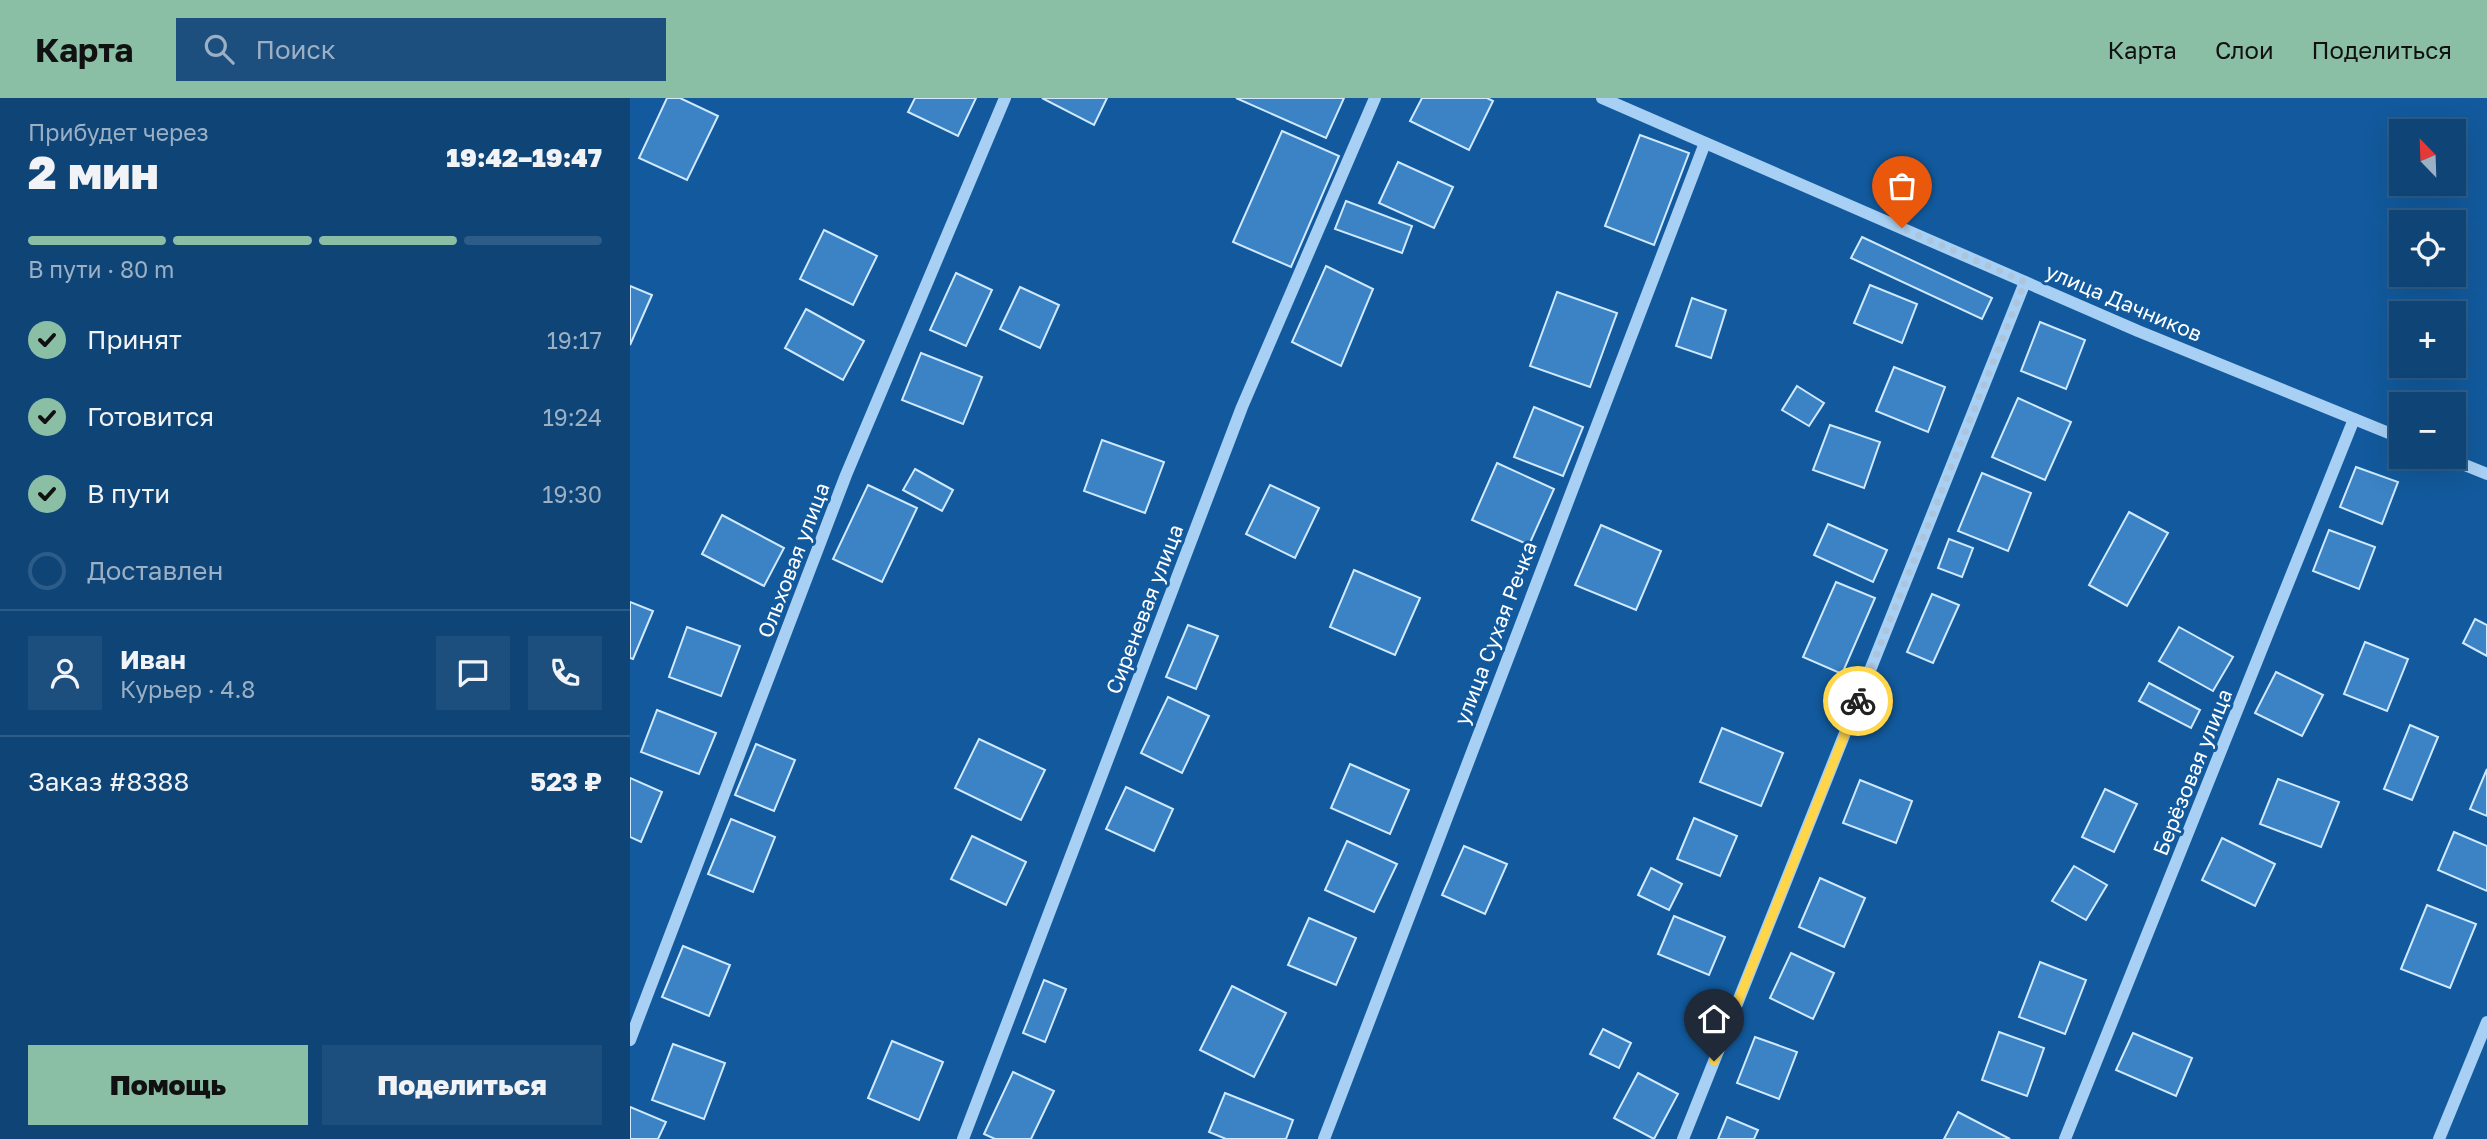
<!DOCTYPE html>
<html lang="ru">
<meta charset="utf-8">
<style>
body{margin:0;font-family:"Golos Text",sans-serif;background:#1c4e7e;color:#f1f3f6;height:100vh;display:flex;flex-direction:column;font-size:26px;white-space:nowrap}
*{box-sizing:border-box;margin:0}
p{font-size:23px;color:#9bb0c5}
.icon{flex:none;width:38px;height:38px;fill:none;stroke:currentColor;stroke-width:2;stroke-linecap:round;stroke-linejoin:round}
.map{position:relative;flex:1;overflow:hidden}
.drawer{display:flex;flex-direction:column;background:#0e4476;width:630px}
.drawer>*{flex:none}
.needle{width:46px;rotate:337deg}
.tools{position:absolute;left:1759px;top:21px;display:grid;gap:14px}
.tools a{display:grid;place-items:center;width:77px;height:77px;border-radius:0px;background:#0e4476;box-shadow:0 7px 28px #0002,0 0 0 2px #2e5c88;font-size:35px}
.pin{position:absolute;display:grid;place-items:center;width:60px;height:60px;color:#fff;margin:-72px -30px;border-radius:50% 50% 50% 0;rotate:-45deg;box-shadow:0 0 7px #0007}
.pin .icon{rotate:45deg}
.courier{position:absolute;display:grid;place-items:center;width:70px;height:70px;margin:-35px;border:5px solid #ffd54a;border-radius:50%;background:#fff;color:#222;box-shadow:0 2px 9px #0007}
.summary em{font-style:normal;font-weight:800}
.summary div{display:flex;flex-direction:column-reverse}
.summary{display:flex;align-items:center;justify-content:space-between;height:119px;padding:0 28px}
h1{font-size:46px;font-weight:800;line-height:52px}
.bar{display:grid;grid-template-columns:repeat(4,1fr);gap:10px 7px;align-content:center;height:84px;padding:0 28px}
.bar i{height:9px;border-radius:5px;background:#2e5c88}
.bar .current{background:#8abfa5}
.bar p{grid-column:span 4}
.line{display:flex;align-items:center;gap:18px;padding:0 28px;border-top:2px solid #2e5c88}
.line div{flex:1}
.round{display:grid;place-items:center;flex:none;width:74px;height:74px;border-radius:0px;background:#1c4e7e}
ol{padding:0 28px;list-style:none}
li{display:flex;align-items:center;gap:21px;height:77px}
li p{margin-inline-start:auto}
li .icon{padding:7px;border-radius:50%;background:#8abfa5;color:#111;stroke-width:4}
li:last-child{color:#9bb0c5}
li i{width:38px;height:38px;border:4px solid #2e5c88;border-radius:50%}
.cta{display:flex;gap:14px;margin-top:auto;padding:14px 28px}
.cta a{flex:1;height:80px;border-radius:0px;background:#8abfa5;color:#111;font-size:28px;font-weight:800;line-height:80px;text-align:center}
.cta a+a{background:#1c4e7e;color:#f1f3f6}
header{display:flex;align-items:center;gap:42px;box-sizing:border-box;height:98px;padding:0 35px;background:#8abfa5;color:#111}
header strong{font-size:33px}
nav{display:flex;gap:38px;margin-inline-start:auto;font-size:24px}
.search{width:490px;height:63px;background:#1c4e7e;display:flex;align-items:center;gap:18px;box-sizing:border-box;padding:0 24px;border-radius:0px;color:#9bb0c5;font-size:26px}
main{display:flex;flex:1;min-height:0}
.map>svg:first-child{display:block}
</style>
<header>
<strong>Карта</strong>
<div class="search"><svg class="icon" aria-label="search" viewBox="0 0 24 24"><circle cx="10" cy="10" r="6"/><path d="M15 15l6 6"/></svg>Поиск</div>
<nav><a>Карта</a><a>Слои</a><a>Поделиться</a></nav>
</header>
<main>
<section class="drawer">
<div class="summary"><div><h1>2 мин</h1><p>Прибудет через</p></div><em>19:42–19:47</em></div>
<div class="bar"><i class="current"></i><i class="current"></i><i class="current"></i><i></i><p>В пути · 80 m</p></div>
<ol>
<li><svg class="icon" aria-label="check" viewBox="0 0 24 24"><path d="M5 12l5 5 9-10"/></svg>Принят<p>19:17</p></li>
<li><svg class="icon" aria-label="check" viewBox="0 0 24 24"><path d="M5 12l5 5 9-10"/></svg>Готовится<p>19:24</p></li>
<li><svg class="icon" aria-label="check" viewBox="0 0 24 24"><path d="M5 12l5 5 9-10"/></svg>В пути<p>19:30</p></li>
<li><i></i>Доставлен</li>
</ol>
<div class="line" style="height:126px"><a class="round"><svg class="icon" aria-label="person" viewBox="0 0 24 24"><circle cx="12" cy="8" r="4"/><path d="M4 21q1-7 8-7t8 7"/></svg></a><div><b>Иван</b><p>Курьер · 4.8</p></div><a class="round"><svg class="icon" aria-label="chat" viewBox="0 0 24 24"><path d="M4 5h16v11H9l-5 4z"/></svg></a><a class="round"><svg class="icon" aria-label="phone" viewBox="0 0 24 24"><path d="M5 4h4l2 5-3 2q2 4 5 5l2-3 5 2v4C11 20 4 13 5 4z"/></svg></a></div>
<div class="line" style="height:91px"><div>Заказ #8388</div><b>523 ₽</b></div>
<div class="cta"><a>Помощь</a><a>Поделиться</a></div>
</section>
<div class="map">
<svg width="1857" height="1041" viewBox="0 0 1857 1041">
<rect width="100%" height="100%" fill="#125a9d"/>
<g fill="#3b83c4" stroke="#d0e9fe" stroke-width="2">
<polygon points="37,0 50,0 88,18 57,82 9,60"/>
<polygon points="285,0 346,0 328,38 278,14"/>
<polygon points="412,0 477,0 464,27"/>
<polygon points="606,0 714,0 696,40"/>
<polygon points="792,0 857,0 863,3 839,52 780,23"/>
<polygon points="652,33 709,58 661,169 603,144"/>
<polygon points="1010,37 1059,55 1024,147 975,128"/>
<polygon points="768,64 823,89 804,130 749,105"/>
<polygon points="716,103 782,128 772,155 705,131"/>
<polygon points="194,132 247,158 223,207 170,181"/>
<polygon points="1232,139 1362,200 1352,221 1221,160"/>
<polygon points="696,168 743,191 711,268 662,244"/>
<polygon points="326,175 362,192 336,248 300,232"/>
<polygon points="1240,187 1287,206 1272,245 1224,225"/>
<polygon points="0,188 22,197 0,247"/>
<polygon points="390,189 429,207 410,250 370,231"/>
<polygon points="927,194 987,215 960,289 900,268"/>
<polygon points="1062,200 1096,212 1081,260 1046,248"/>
<polygon points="176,211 234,243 213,282 155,250"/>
<polygon points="1410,224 1455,242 1436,291 1391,273"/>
<polygon points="291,255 352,279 333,326 272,302"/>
<polygon points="1264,269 1315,289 1298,334 1246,313"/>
<polygon points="1167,288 1194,305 1179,328 1152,312"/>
<polygon points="1388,300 1441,324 1415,382 1362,359"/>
<polygon points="904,309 953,329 933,378 884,359"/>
<polygon points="1200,327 1250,344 1234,390 1183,372"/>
<polygon points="472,342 534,364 515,415 454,393"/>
<polygon points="867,365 924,391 899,447 842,422"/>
<polygon points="1726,369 1768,384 1752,426 1710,409"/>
<polygon points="285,371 323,392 312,413 273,392"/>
<polygon points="1352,375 1401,395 1378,453 1328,433"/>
<polygon points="238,387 287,410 252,484 203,461"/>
<polygon points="640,387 689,410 665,460 616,436"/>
<polygon points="1499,414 1538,435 1497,508 1459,487"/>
<polygon points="92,417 154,450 134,488 72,456"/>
<polygon points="1198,426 1257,452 1243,484 1184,457"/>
<polygon points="971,427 1031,453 1006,512 945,487"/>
<polygon points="1699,432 1745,449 1729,491 1683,473"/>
<polygon points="1319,441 1343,450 1332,479 1308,470"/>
<polygon points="724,472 790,500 765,557 700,529"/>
<polygon points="1206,484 1245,500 1212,576 1173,559"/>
<polygon points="1302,496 1329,507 1303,565 1277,554"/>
<polygon points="0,504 23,513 3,561 0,560"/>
<polygon points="1845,521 1857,527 1857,558 1833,545"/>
<polygon points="558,527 588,538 566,591 536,579"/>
<polygon points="57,529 110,548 91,598 39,579"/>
<polygon points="1549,529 1603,559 1583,593 1529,563"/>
<polygon points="1735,544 1778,561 1757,613 1714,596"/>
<polygon points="1646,574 1693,597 1672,638 1625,615"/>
<polygon points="1519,585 1570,612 1561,630 1509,603"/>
<polygon points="538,599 579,618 552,675 511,655"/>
<polygon points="27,612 86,635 69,676 11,654"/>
<polygon points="1780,627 1808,639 1782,702 1754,691"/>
<polygon points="1092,630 1153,655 1131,708 1070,684"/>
<polygon points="349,641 415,672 391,722 325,690"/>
<polygon points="126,646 165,662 144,713 105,697"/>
<polygon points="720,666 779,692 760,736 701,710"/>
<polygon points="1857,671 1857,718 1840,711"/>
<polygon points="0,680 32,694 11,744 0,739"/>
<polygon points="1648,681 1709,704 1691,749 1630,726"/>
<polygon points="1230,682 1282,703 1266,745 1213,725"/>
<polygon points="496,689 543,711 524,753 476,731"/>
<polygon points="1475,691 1507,706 1484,754 1452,739"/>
<polygon points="1064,720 1107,738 1090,778 1047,761"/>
<polygon points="101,721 145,739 123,794 78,776"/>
<polygon points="1824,734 1857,748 1857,793 1808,772"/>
<polygon points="342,738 396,764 376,807 321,781"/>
<polygon points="1592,740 1645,766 1625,808 1572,782"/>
<polygon points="717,743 767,766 744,814 695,792"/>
<polygon points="834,748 877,766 855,816 812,797"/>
<polygon points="1444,768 1477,787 1456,822 1422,803"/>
<polygon points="1021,770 1052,786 1039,812 1008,797"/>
<polygon points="1190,780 1235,800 1214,849 1169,829"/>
<polygon points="1797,807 1846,826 1820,890 1771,871"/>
<polygon points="1044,818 1095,839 1079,877 1028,856"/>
<polygon points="679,820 726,840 706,887 658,867"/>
<polygon points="53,848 100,867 79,918 32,899"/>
<polygon points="1161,855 1204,875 1183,921 1140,900"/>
<polygon points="1410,864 1456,882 1435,936 1389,919"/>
<polygon points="414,882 436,891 415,944 393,935"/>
<polygon points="602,888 656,915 624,979 570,952"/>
<polygon points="973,931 1001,945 989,970 960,956"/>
<polygon points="1369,934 1414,950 1397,998 1352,982"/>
<polygon points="1503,935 1562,960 1546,998 1486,972"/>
<polygon points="1125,939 1167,954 1149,1001 1107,985"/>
<polygon points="262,943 313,964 289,1022 238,1000"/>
<polygon points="43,946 95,965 74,1021 22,1002"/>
<polygon points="383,974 424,993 401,1041 365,1041 354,1036"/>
<polygon points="1008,975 1048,996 1024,1041 984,1020"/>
<polygon points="595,995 663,1022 656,1041 596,1041 579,1034"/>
<polygon points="0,1009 36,1024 28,1041 0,1041"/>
<polygon points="1328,1014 1380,1041 1314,1041"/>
<polygon points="1097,1019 1128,1032 1124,1041 1088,1041"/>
</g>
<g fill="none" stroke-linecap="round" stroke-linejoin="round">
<g stroke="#a8d0f4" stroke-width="12">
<polyline points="972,0 1508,233 1771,340"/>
<polyline points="1815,359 1857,376"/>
<polyline points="0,942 216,377 375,0"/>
<polyline points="333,1041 612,309 745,0"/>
<polyline points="694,1041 1075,45"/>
<polyline points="1053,1041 1395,184"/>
<polyline points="1435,1041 1724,321"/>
<polyline points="1809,1041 1857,924"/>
</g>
</g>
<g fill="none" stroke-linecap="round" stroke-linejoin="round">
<polyline stroke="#acc5dd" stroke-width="7" stroke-dasharray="0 12.6" points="1228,603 1395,184 1272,130"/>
<polyline stroke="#ffd54a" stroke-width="9" points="1084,963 1228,603"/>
</g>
<g text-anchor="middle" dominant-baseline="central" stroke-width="6" stroke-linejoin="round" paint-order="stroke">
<g font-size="21" fill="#fff" stroke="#125a9d">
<text transform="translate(1494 204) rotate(23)">улица Дачников</text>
<text transform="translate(163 462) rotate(-69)">Ольховая улица</text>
<text transform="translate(514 511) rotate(-69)">Сиреневая улица</text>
<text transform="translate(865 535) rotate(-69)">улица Сухая Речка</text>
<text transform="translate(1562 674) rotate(-68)">Берёзовая улица</text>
</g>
</g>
</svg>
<div class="tools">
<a><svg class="needle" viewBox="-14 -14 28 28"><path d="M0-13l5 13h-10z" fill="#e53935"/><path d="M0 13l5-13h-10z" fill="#9bb0c5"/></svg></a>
<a><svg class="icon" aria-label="locate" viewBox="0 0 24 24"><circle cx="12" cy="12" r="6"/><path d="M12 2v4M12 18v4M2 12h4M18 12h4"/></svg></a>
<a>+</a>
<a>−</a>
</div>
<div class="pin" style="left:1272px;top:130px;background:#ea580c"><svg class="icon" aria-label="bag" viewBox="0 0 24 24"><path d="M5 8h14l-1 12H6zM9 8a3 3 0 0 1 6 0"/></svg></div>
<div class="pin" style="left:1084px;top:963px;background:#1f2937"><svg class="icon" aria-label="home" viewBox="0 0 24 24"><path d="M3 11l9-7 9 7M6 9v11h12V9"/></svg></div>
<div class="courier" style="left:1228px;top:603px"><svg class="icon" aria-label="bike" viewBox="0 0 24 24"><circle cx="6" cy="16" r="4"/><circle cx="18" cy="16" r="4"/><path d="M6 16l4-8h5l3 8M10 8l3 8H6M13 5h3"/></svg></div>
</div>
</main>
